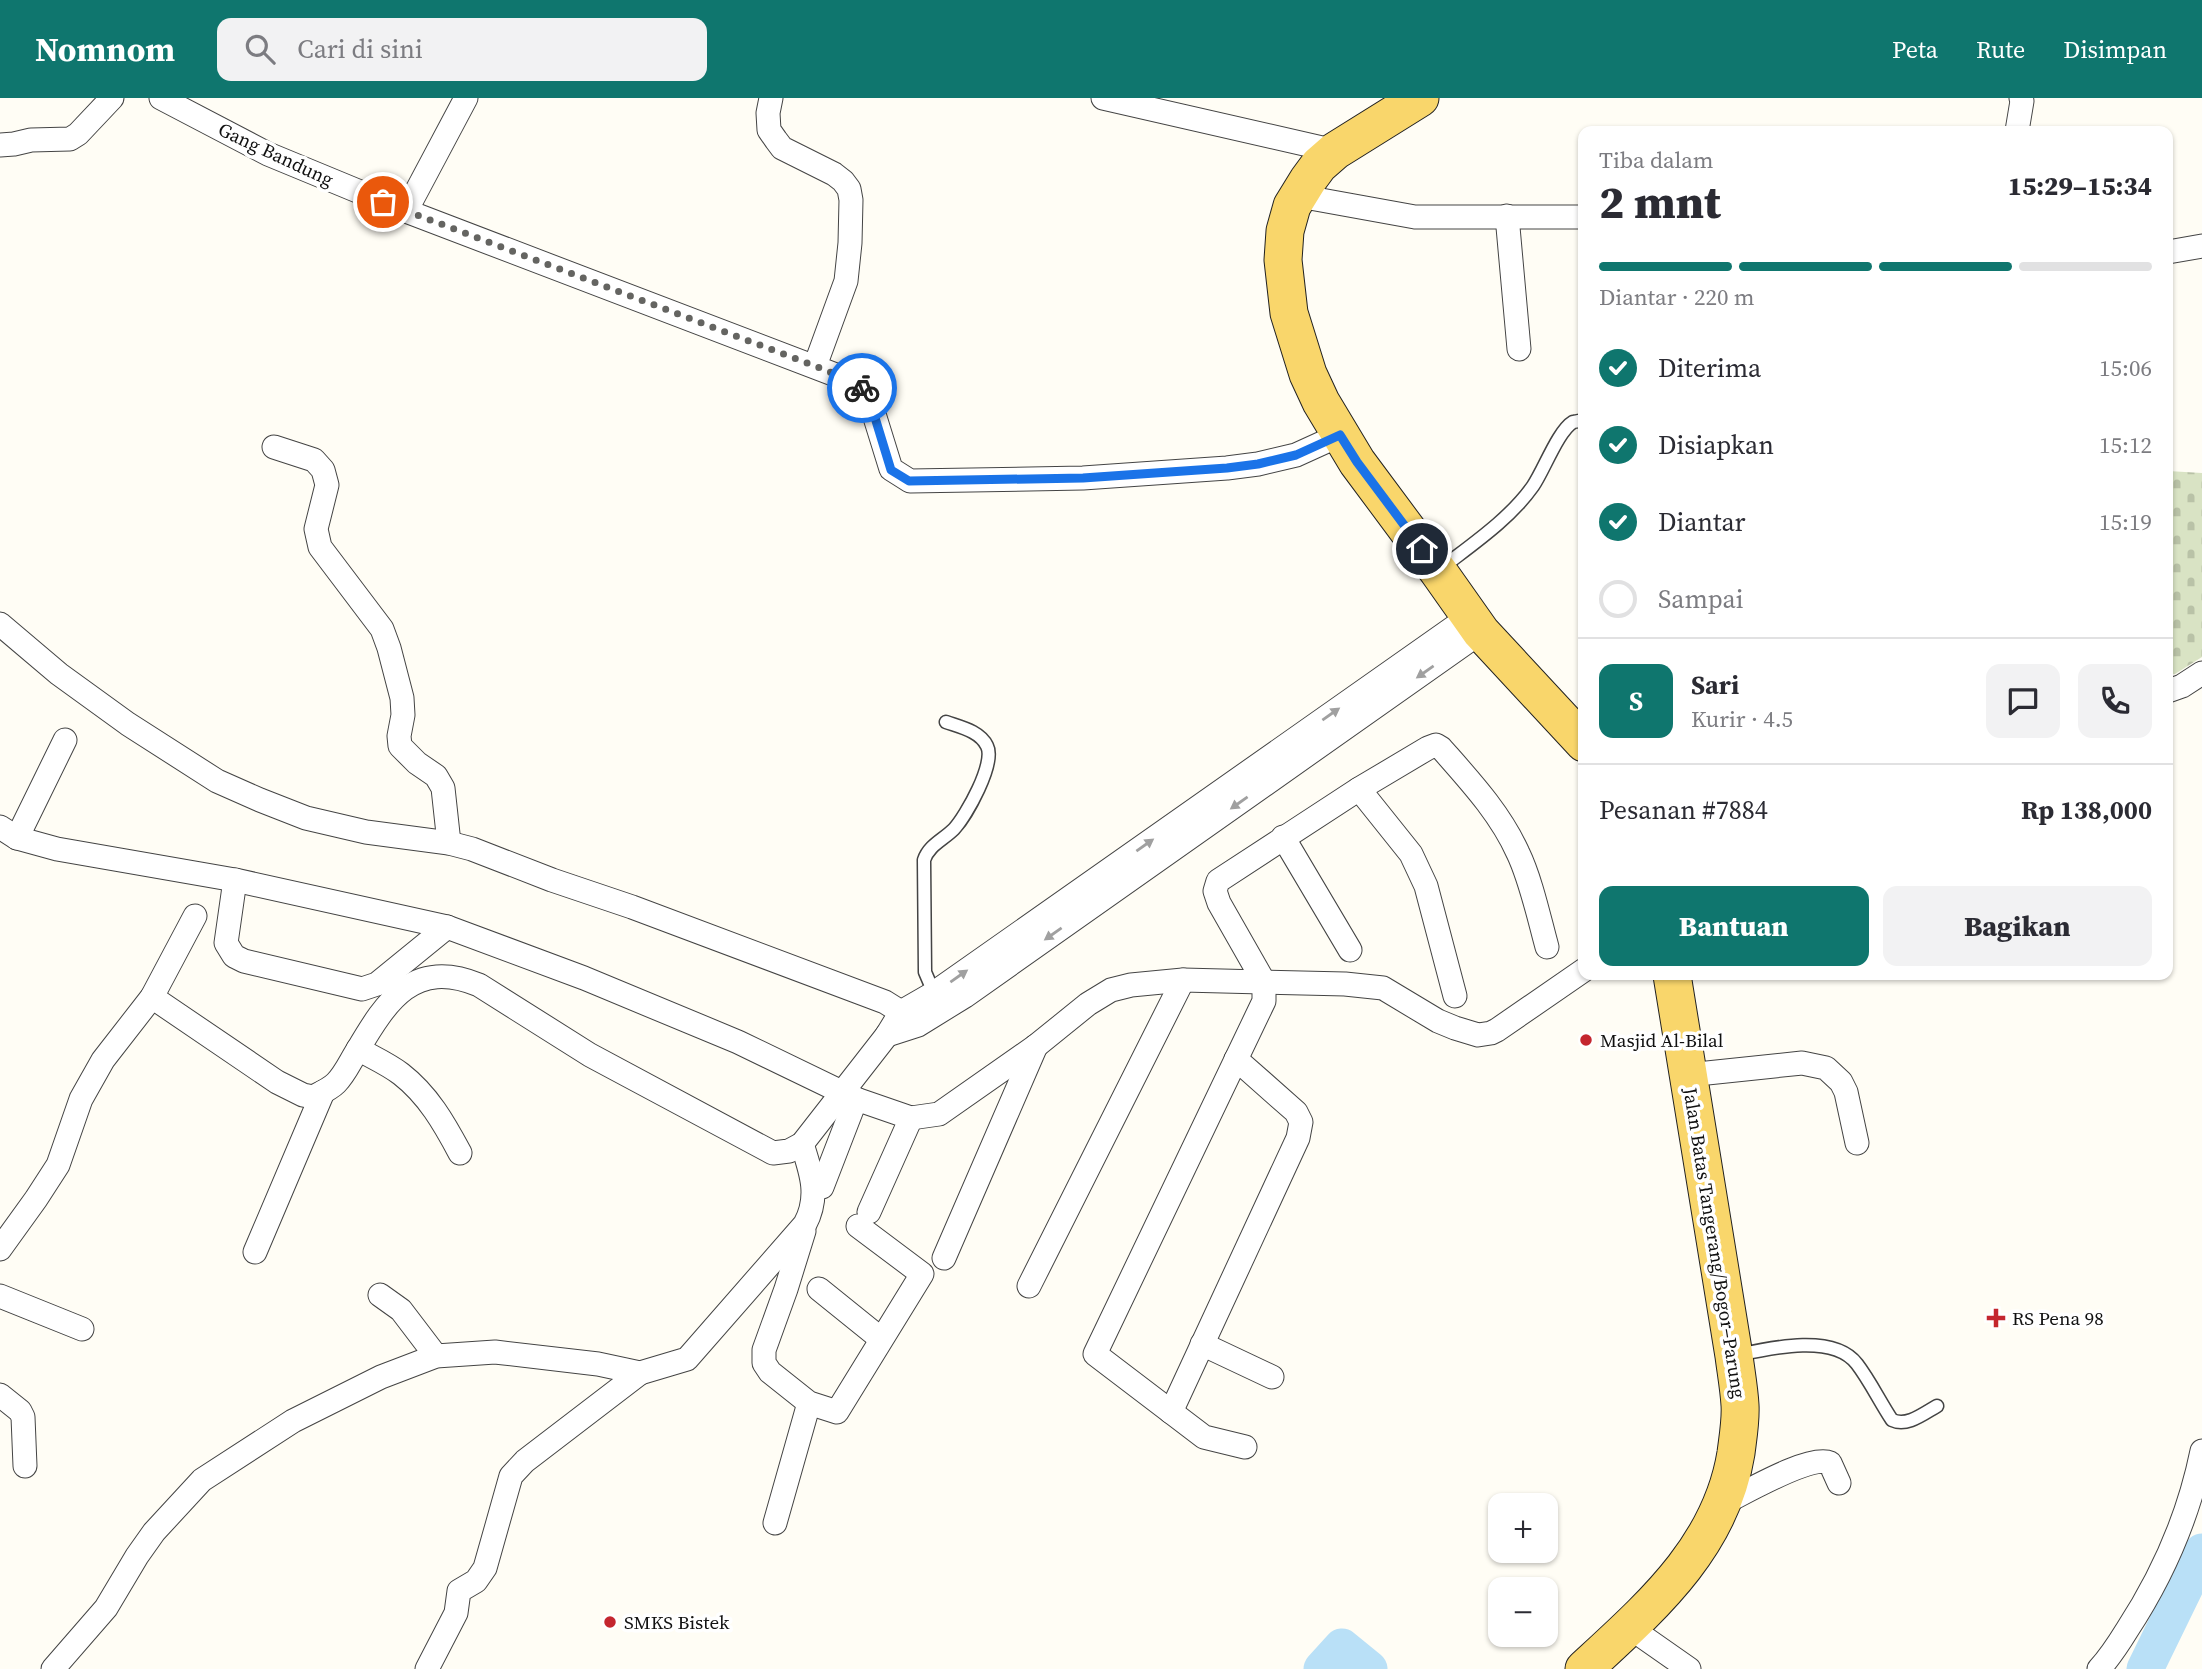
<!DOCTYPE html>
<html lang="id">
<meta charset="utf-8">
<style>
body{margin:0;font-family:"Source Serif 4",serif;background:#f2f2f3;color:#2b2b33;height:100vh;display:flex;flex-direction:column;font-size:26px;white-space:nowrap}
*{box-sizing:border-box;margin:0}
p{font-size:23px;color:#7c7c81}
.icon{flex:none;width:38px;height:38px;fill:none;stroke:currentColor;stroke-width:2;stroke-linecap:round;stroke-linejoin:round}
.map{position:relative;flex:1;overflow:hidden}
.details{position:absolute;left:1578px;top:28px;width:595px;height:854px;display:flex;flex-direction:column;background:#fff;border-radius:14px;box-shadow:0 2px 5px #0004}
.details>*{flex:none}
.tools{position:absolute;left:1488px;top:1395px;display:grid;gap:14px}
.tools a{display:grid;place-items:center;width:70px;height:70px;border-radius:14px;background:#fff;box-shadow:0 2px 5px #0004;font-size:35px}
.pin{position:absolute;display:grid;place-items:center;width:60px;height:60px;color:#fff;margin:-30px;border:4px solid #fff;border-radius:50%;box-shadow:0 2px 7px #0007}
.courier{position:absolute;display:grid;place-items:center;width:70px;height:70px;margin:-35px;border:5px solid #1a73e8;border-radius:50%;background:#fff;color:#222;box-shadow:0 2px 9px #0007}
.overview em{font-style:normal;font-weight:800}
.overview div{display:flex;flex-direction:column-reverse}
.overview{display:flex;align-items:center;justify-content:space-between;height:119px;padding:0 21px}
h1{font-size:46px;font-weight:800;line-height:52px}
.bar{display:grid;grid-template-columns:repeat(4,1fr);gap:10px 7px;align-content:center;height:84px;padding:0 21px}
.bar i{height:9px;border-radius:5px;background:#e1e1e2}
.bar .active{background:#0f766e}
.bar p{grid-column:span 4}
.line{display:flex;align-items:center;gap:18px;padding:0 21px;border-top:2px solid #e1e1e2}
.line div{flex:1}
.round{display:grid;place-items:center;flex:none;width:74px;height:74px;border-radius:14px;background:#f2f2f3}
ol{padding:0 21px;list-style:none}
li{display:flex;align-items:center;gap:21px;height:77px}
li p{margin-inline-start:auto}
li .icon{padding:7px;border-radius:50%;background:#0f766e;color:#fff;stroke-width:4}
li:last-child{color:#7c7c81}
li i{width:38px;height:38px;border:4px solid #e1e1e2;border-radius:50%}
.action{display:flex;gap:14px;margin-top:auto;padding:14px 21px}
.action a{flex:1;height:80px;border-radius:14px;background:#0f766e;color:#fff;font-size:28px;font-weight:800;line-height:80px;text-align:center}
.action a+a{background:#f2f2f3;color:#2b2b33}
header{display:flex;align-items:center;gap:42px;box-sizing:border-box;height:98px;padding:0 35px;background:#0f766e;color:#fff}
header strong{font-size:33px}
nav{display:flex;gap:38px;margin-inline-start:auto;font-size:24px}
.search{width:490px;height:63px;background:#f2f2f3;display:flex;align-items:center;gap:18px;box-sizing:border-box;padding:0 24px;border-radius:14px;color:#7c7c81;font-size:26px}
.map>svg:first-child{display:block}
</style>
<header>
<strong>Nomnom</strong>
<div class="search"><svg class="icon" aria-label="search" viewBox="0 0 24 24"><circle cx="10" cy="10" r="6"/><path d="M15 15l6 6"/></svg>Cari di sini</div>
<nav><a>Peta</a><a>Rute</a><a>Disimpan</a></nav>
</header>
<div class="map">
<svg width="2202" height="1571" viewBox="0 0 2202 1571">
<defs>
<pattern id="cemetery-stones" width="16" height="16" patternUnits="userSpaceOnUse" patternTransform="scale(1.75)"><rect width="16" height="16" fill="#d9e3c4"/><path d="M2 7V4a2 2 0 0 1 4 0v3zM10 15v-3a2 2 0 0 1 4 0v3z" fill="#b9c2a7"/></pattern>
</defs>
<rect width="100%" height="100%" fill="#fffdf5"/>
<polygon fill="url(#cemetery-stones)" points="2168,373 2202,375 2202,559 2175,576 2168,576"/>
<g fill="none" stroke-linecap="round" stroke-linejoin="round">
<g stroke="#b9e0f7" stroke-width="37">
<polyline points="1322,1571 1342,1549 1369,1571"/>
<polyline points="2145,1571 2202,1454"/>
</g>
<g stroke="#444" stroke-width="15">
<g id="service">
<path d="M1439,472C1471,447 1509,422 1533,388C1544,372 1558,333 1573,324C1574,324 1583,322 1584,322"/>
<path d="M934,895L925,874L924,762C929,747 943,742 954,731C966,718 996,665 987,648C980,633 960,629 946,624"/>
<path d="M1738,1257C1770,1250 1834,1235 1857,1266C1870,1283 1880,1304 1892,1322C1907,1329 1923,1316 1937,1308"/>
</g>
</g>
<g stroke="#444" stroke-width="25">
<g id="minor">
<polyline points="161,0 268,56 406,113 854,284 863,291 869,300 891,371 910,383 1083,380 1227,370 1258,366 1296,357 1340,337"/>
<polyline points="771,0 768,15 769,32 776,42 782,50 834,76 843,83 849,91 851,102 850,145 846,183 815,268"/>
<polyline points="1103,0 1335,53"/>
<polyline points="2017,33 2022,3 2021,0"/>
<polyline points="0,47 14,46 31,42 70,41 78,36 112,0"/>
<polyline points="1299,98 1415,119 1584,119"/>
<polyline points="406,113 466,0"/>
<polyline points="1507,118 1519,251"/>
<polyline points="2168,154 2202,148"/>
<polyline points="274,349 314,362 323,372 327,387 316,431 320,449 382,531 389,550 402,600 403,617 399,638 400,648 417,665 436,678 443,690 449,745"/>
<polyline points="0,526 59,576 128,626 217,683 260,702 306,720 366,734 449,745 472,751 552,782 632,809 885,904 901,914"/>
<polyline points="2168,593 2182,588 2202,575"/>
<polyline points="1359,691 1411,756 1426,788 1455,898"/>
<polyline points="0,729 17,740 57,751 235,782 447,829 584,880 738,944 856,1001 911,1020 939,1016 1036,948 1088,906 1111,892 1131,887 1183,882 1345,886 1383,890 1438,923 1455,930 1478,937 1491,935 1497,932 1584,872"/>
<polyline points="1283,739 1350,852"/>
<polyline points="17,740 65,642"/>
<polyline points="235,782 226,845 234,858 244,863 362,891 377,886 447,829"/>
<path d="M152,899L277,984L303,997L313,999C321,995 330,991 336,985C345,976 350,964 357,953C387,902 414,860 479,887L590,957L773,1055L789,1053L802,1046L887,937L901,914L934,895L1470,518"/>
<polyline points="887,937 918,927 965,898 1481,534"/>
<path d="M358,951C372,959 388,966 401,976C428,997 444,1025 460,1055"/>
<polyline points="1688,977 1802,965 1826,970 1841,984 1846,994 1857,1045"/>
<polyline points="822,1089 856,1001"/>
<polyline points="869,1114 911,1020"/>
<polyline points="804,1133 786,1191 764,1252 764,1265 770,1274 809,1305 837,1314 922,1176 858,1128"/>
<polyline points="0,1151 36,1101 58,1067 81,1001 103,962 152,899 195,818"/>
<polyline points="255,1154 323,994"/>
<polyline points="944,1160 1036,948"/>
<polyline points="1029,1188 1183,882"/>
<polyline points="819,1191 881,1241"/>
<polyline points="380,1197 401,1212 436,1258"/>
<polyline points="0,1198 82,1231"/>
<polyline points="1202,1246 1272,1279"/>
<polyline points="0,1297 20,1313 23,1319 25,1368"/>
<polyline points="1171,1314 1298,1040 1301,1024 1296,1014 1236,961"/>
<path d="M1245,1349L1204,1339L1095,1256L1264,903V884L1219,805L1215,793L1218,783L1359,691L1428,650L1436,647L1441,650C1470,683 1500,715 1518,755C1531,782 1539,820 1547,849"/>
<path d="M1722,1406C1743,1396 1810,1356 1830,1365L1839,1385"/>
<polyline points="775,1425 809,1305"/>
<polyline points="1629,1529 1689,1571"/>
<path d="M53,1571L106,1510L137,1458L154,1434L202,1382L293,1323L381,1279L436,1258L495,1254L598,1266L640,1275L687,1261L805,1126C820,1098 811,1074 802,1046"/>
<polyline points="427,1571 456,1515 459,1493 476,1483 485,1470 511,1378 525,1363 640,1275"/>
<path d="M2099,1571C2110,1559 2119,1545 2127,1532C2163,1477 2189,1417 2202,1353"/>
</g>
</g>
<g stroke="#222" stroke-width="39">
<g id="primary">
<polyline points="1420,0 1335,53 1319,67 1308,82 1292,108 1285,133 1283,162 1289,215 1308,276 1321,304 1357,364 1438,473 1481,534 1584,645"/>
<path d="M1584,1571C1651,1509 1721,1449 1736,1355C1738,1339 1741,1322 1740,1307C1739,1290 1736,1274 1734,1258L1672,877"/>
</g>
</g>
<use href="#service" stroke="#fff" stroke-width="12"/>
<use href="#minor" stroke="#fff" stroke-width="23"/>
<use href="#primary" stroke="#f9d66b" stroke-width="37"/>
</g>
<defs><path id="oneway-solid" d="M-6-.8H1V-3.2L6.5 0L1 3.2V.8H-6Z" transform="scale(1.75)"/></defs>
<g fill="#a0a0a0">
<use href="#oneway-solid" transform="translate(1425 574) rotate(145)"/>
<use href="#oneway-solid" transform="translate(1331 616) rotate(-35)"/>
<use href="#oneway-solid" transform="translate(1239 705) rotate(145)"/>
<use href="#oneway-solid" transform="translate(1145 747) rotate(-35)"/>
<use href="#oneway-solid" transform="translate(1053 836) rotate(145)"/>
<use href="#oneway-solid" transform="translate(959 878) rotate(-35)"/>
</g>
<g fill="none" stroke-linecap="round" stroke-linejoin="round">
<polyline stroke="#646461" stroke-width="7" stroke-dasharray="0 12.6" points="383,104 815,268 854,284 862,290"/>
<polyline stroke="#1a73e8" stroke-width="9" points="862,290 869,300 891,372 909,383 1083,380 1227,370 1258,366 1296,357 1340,337 1357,364 1422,451"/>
</g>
<g fill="#c4262e" stroke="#fff" stroke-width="2.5">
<circle cx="1586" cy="942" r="7"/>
<path d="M1992.5 1209.5h7v7h7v7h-7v7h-7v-7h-7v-7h7z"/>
<circle cx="610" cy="1524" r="7"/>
</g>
<g text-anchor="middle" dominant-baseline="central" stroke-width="7" stroke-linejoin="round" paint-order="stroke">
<g font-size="19" fill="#111" stroke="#fff">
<text transform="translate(276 56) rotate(25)">Gang Bandung</text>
<text transform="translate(1715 1145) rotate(81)">Jalan Batas Tangerang/Bogor–Parung</text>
</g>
<g font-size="19" fill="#111" stroke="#fff" text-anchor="start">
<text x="1600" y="942">Masjid Al-Bilal</text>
<text x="2012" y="1220">RS Pena 98</text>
<text x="624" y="1524">SMKS Bistek</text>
</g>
</g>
</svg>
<div class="tools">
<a>+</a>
<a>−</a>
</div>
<div class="pin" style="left:383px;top:104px;background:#ea580c"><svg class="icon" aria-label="bag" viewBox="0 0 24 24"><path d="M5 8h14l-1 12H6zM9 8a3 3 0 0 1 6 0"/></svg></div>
<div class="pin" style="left:1422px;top:451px;background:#1f2937"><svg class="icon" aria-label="home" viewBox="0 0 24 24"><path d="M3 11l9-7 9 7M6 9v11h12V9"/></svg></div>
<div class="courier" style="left:862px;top:290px"><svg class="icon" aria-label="bike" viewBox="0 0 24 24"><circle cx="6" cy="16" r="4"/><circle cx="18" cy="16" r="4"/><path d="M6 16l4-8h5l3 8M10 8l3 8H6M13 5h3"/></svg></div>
<section class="details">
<div class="overview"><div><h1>2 mnt</h1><p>Tiba dalam</p></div><em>15:29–15:34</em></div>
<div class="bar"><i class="active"></i><i class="active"></i><i class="active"></i><i></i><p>Diantar · 220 m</p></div>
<ol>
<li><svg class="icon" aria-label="check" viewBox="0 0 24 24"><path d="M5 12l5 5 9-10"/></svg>Diterima<p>15:06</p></li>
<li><svg class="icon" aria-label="check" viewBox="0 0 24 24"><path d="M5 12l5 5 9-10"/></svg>Disiapkan<p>15:12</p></li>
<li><svg class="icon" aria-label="check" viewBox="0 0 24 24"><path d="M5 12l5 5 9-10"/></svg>Diantar<p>15:19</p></li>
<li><i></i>Sampai</li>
</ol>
<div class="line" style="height:126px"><b class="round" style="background:#0f766e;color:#fff">S</b><div><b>Sari</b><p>Kurir · 4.5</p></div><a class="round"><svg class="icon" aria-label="chat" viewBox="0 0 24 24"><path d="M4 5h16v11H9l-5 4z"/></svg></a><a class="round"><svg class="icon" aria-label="phone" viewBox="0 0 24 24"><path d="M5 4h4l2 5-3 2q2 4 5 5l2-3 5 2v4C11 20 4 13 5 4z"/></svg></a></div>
<div class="line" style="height:91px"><div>Pesanan #7884</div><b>Rp 138,000</b></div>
<div class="action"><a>Bantuan</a><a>Bagikan</a></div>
</section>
</div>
